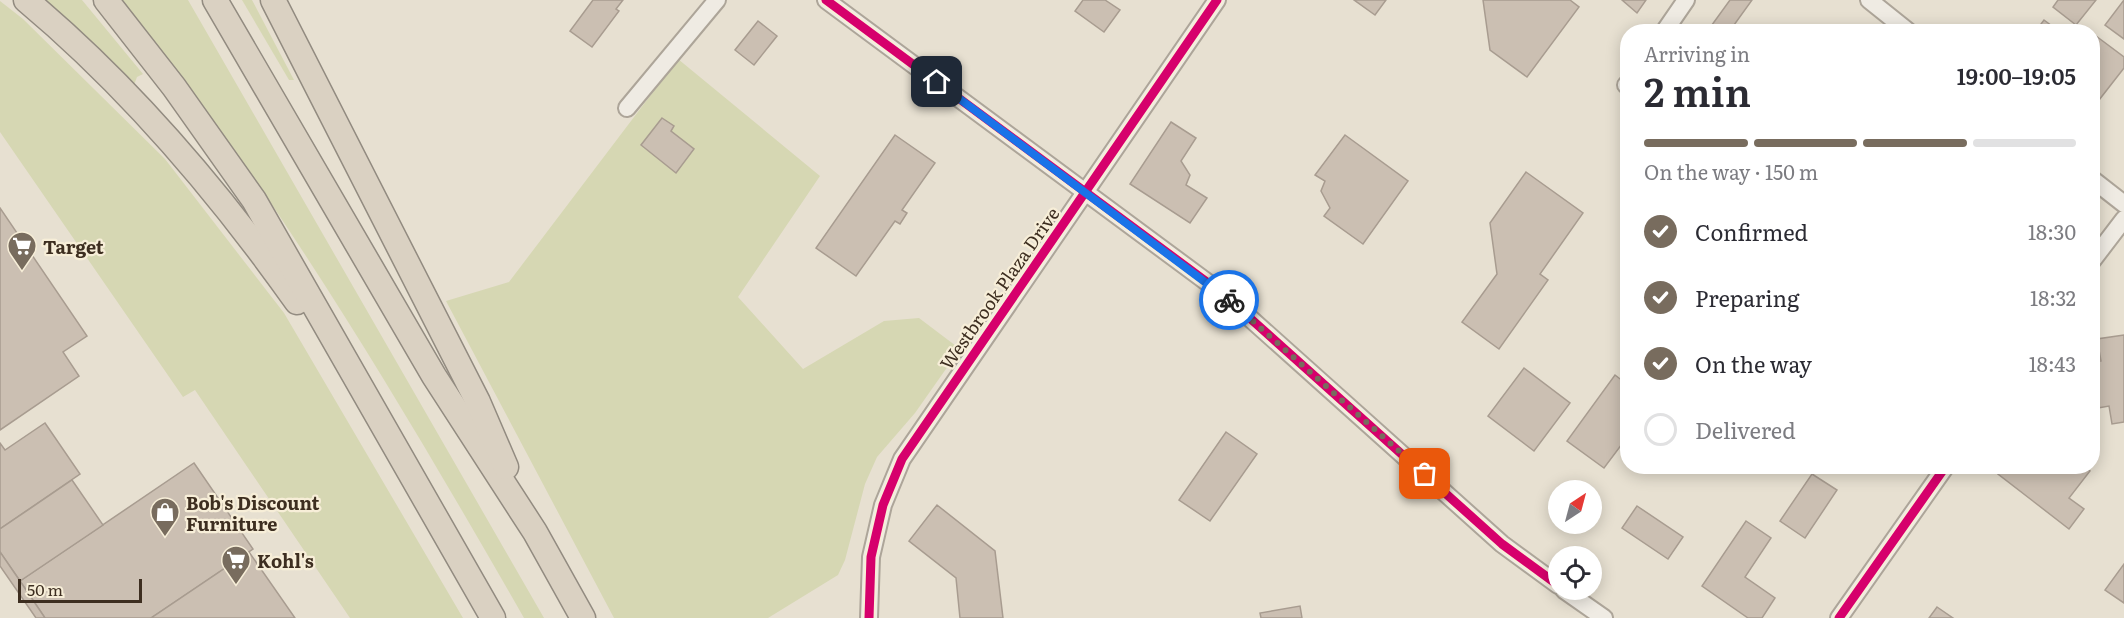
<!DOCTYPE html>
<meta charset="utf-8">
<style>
body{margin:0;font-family:Literata,serif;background:#f7f7f7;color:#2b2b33;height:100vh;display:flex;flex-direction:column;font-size:22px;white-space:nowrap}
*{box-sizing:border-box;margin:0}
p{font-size:20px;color:#7c7c81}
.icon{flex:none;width:33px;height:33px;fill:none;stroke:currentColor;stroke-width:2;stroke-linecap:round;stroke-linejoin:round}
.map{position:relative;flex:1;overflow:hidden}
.details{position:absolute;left:1620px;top:24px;width:480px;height:450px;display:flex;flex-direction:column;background:#fff;border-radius:24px;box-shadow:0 3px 15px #0003}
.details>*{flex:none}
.needle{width:39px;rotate:36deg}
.buttons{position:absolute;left:1548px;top:480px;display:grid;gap:12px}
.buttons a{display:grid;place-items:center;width:54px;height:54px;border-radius:50%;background:#fff;box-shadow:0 3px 15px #0003;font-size:30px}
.scale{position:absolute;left:18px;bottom:15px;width:124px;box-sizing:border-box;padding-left:6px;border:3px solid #3d2e20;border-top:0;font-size:16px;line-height:21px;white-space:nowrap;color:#3d2e20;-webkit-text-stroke:4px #f7eed8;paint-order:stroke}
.pin{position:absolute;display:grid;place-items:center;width:51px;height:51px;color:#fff;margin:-26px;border-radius:12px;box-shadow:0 3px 9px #0006}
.courier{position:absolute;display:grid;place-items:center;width:60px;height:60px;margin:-30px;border:4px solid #1a73e8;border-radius:50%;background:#fff;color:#222;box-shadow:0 2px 8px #0007}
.overview em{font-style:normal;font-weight:600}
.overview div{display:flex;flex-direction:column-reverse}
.overview{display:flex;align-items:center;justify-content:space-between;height:102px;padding:0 24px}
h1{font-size:39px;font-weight:600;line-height:45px}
.bar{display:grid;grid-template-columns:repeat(4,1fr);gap:9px 6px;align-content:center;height:72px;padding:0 24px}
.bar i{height:8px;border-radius:4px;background:#e1e1e2}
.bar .current{background:#786c5e}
.bar p{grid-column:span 4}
ol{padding:0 24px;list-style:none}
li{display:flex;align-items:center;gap:18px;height:66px}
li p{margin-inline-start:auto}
li .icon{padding:6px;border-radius:50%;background:#786c5e;color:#fff;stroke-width:4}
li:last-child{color:#7c7c81}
li i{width:33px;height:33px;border:3px solid #e1e1e2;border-radius:50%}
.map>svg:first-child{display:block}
</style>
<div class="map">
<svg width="2124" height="618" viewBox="0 0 2124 618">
<rect width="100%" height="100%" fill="#e7e0d1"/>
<g fill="#d6d7b3">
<polygon points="45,0 82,0 143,74 137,77 134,85 96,45"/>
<path d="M122,0H188L544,618H524C402,405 276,192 122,0Z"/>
<polygon points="242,0 252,0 294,80 289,80"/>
<polygon points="0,1 23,19 165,159 284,313 463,618 350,618 195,390 183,397 0,132"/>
<polygon points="678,59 820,176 738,297 803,369 884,321 919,318 960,349 915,413 877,457 865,484 845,560 838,575 768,618 614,618 446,301 509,282"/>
</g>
<g fill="#cbbfb2" stroke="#a89c90" stroke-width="1.5">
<polygon points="593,0 623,0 616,9 619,11 592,47 570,31"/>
<polygon points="1083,0 1105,0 1120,10 1104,32 1075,11"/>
<polygon points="1354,0 1386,0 1375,15"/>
<polygon points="1483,0 1570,0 1579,7 1527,77 1490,50"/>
<polygon points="1622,0 1646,0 1637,13"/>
<polygon points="1730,0 1752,0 1729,32 1700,32 1704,26 1709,29"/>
<polygon points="2058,0 2096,0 2076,25 2053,7"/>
<polygon points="2124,0 2124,39 2105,25"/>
<polygon points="2044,20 2060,32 2035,32"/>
<polygon points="758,21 777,36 754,65 735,50"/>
<polygon points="2096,36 2124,57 2124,68 2092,109 2092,40"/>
<polygon points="662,118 674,126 671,131 694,149 676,173 641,145"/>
<polygon points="1171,122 1196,138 1181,161 1190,175 1186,185 1207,198 1190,223 1130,184"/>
<polygon points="895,135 935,163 902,210 907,213 900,224 895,221 856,276 816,248"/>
<polygon points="1345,135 1408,181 1363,244 1324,216 1330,208 1321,191 1325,181 1315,175"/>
<polygon points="1526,172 1583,213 1540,274 1548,280 1499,349 1462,322 1497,274 1490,223"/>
<polygon points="0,208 87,336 63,352 79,376 0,430"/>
<polygon points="2124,335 2124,422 2112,424 2109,406 2092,409 2092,363 2101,361 2097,339"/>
<polygon points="1524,368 1570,403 1534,451 1488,416"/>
<polygon points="1615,375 1628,385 1628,436 1604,468 1567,441"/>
<polygon points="45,423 80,474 0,529 0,443 5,450"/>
<polygon points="1226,432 1257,454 1210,521 1179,500"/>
<polygon points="194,463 253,549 151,618 45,618 20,581"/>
<polygon points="2004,466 2083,466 2090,471 2069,498 2084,509 2069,529 1998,474"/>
<polygon points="1812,474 1837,490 1805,538 1780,521"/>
<polygon points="72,480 103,525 20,581 0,552 0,529"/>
<polygon points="937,505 995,551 1003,618 960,618 956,578 909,541"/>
<polygon points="1637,506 1683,537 1668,559 1622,528"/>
<polygon points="1746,521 1771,538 1745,577 1775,598 1762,618 1748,618 1702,586"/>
<polygon points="0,552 20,581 45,618 36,618 0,566"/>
<polygon points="249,552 295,618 151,618"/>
<polygon points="2124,564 2124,603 2105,590"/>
<polygon points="1300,606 1302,618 1261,618 1260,613"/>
<polygon points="1937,607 1953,618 1929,618"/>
</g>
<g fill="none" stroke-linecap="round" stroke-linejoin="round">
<g stroke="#ada599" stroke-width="20">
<g id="minor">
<polyline points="826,0 1223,294 1502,544 1558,585"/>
<polyline points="1869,0 1909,32"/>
<polyline points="1664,32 1686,0"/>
<polyline points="1626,85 1628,83"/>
<polyline points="627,108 717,0"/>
<polyline points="2092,179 2124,204"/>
<polyline points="2092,261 2124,219"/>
<polyline points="1564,590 1604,618"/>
<polyline points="869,618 871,557 883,505 902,459 1217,0"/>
<polyline points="1839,618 1946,466"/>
</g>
</g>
<g stroke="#928b80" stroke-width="27">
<g id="highway">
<path d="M26,0C130,87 219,192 297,302"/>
<polyline points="106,0 174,87 254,200 493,618"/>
<polyline points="215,0 434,376 535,532 583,618"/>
<polyline points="273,0 478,402 506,467"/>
</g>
</g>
<use href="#minor" stroke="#efebe3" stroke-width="16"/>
<use href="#highway" stroke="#dad1c2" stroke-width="24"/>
<g stroke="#f7eed8" stroke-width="13">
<g id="cycleway">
<polyline points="826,0 1223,294 1502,544 1558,585"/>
<polyline points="869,618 871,557 883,505 902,459 1217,0"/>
<polyline points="1839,618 1946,466"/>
</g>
</g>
<use href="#cycleway" stroke="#d6006c" stroke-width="9"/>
</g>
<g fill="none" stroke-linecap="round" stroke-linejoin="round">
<polyline stroke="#786c5e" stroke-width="6" stroke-dasharray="0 10.8" points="1229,300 1425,474"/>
<polyline stroke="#1a73e8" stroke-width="8" points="937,82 1229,300"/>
</g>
<defs>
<g id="supermarket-pin" transform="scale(1.5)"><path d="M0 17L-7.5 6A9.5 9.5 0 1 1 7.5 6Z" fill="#786c5e" stroke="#f7eed8"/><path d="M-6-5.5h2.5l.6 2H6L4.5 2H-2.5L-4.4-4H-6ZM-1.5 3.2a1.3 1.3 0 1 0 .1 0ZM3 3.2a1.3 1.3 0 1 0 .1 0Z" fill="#fff"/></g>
<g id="shop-pin" transform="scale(1.5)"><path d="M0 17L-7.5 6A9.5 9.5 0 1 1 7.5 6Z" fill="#786c5e" stroke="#f7eed8"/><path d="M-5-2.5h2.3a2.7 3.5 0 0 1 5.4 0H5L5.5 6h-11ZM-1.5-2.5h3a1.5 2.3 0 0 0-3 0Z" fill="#fff"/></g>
</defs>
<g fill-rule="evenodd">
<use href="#supermarket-pin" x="22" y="246"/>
<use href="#shop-pin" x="165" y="512"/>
<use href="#supermarket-pin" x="236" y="560"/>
</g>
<g text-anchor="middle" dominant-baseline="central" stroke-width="4.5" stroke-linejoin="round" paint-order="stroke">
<g font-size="18" font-weight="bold" fill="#3d2e20" stroke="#f7eed8" text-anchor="start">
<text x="43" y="246">Target</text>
<text x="186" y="502">Bob's Discount<tspan x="186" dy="21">Furniture</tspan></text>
<text x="257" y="560">Kohl's</text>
</g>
<g font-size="18" fill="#3d2e20" stroke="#f7eed8">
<text transform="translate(999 288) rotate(-55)">Westbrook Plaza Drive</text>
</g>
</g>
</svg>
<div class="buttons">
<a><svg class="needle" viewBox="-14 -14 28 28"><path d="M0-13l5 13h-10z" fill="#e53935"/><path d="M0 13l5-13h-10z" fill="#7c7c81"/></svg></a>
<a><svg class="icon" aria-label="locate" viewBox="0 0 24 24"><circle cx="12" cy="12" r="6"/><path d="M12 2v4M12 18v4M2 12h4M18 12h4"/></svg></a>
</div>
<div class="scale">50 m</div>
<div class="pin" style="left:1425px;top:474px;background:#ea580c"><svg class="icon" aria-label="bag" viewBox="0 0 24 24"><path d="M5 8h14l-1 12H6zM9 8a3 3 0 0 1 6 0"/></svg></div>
<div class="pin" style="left:937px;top:82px;background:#1f2937"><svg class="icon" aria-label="home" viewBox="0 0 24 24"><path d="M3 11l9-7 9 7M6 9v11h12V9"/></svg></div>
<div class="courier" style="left:1229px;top:300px"><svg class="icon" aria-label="bike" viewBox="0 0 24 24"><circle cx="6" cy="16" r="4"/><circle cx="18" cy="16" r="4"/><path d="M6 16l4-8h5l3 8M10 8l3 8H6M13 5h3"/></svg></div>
<section class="details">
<div class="overview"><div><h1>2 min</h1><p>Arriving in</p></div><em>19:00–19:05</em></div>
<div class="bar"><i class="current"></i><i class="current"></i><i class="current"></i><i></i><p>On the way · 150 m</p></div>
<ol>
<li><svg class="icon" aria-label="check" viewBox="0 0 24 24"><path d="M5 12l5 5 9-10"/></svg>Confirmed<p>18:30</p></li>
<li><svg class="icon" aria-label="check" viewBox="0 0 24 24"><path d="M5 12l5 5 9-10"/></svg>Preparing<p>18:32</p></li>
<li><svg class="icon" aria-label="check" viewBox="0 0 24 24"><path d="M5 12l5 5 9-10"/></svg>On the way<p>18:43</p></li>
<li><i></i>Delivered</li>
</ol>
</section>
</div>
